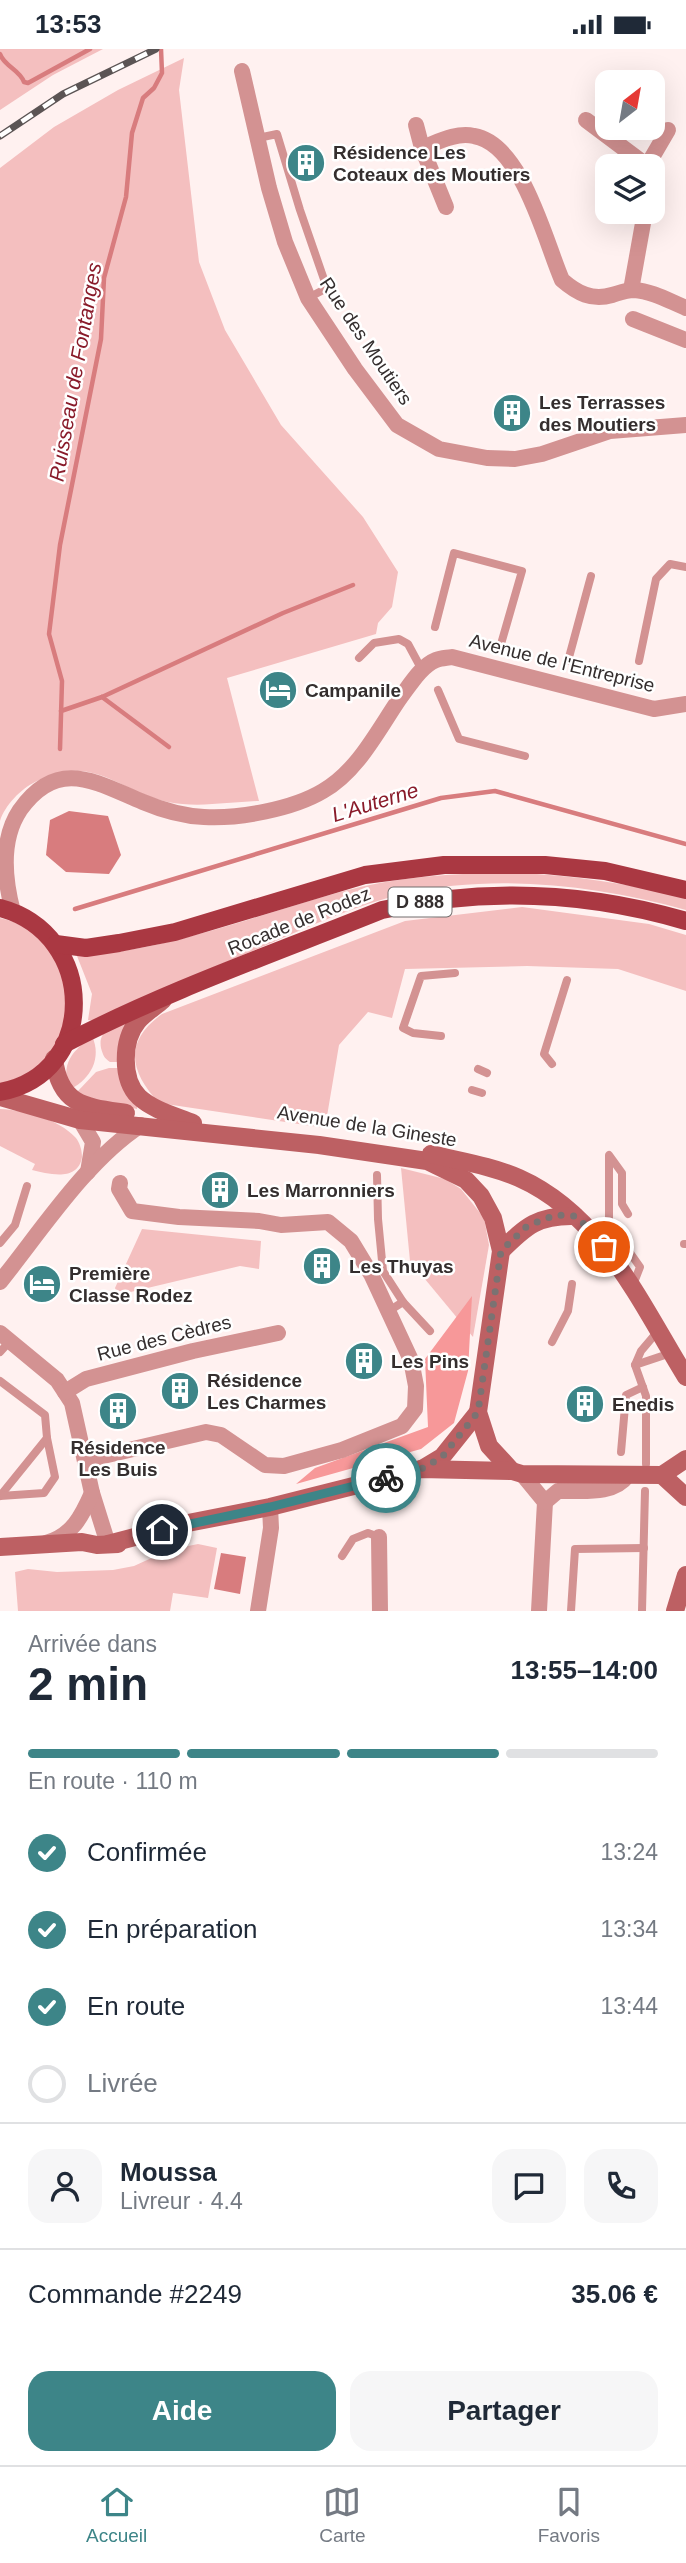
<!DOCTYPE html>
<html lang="fr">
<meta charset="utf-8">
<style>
body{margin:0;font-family:Helvetica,sans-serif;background:#f6f6f7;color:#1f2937;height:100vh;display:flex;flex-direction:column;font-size:26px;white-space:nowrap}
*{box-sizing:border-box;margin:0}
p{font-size:23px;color:#747a83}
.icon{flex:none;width:38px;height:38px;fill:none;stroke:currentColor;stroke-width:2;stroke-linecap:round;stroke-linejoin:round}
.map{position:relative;height:1562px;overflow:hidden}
.sheet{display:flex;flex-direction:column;background:#fff;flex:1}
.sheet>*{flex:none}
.needle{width:46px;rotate:31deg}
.fabs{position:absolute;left:595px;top:21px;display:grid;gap:14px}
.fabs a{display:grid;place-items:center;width:70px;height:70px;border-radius:14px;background:#fff;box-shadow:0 7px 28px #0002;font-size:35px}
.pin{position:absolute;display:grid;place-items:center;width:60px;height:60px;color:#fff;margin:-30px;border:4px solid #fff;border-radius:50%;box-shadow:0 2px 7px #0007}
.courier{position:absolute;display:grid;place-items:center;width:70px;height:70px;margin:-35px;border:5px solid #3d8588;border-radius:50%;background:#fff;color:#222;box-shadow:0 2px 9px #0007}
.summary em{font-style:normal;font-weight:800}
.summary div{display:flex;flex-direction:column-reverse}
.summary{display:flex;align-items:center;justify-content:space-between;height:119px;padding:0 28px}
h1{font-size:46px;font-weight:800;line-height:52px}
.bar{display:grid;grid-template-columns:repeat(4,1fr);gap:10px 7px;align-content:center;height:84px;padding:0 28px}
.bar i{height:9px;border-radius:5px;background:#e0e1e3}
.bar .current{background:#3d8588}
.bar p{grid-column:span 4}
.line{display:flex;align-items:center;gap:18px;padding:0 28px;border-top:2px solid #e0e1e3}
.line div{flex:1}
.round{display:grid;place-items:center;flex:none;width:74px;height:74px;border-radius:21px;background:#f6f6f7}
ol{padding:0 28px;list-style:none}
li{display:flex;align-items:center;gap:21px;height:77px}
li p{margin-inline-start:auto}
li .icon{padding:7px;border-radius:50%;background:#3d8588;color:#fff;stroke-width:4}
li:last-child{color:#747a83}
li i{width:38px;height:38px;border:4px solid #e0e1e3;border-radius:50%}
.primary-button{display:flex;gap:14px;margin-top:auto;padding:14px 28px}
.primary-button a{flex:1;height:80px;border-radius:21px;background:#3d8588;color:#fff;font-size:28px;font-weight:800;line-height:80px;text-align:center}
.primary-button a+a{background:#f6f6f7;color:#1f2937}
.status{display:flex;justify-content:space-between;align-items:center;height:49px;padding:0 35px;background:#fff;direction:ltr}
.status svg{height:19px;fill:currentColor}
.tab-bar{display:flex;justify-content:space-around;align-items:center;height:98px;border-top:2px solid #e0e1e3;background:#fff;font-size:19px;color:#747a83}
.tab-bar a{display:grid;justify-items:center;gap:4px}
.tab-bar .current{color:#3d8588}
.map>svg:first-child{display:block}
</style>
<div class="status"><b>13:53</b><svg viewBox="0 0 49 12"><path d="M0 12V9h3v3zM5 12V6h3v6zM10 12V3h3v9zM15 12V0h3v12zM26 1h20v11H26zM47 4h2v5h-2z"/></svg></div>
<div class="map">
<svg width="686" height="1562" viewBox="0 0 686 1562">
<rect width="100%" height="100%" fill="#fff1f0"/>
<g fill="#f4bfbf">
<polygon points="0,0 103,0 53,26 0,61"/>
<path d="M184,9L179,41L199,213L225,281L281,376L363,468L398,523L392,558L378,574L376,585L227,629L259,752C230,753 197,759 168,753C116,741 92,703 35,733C21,740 5,756 0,772V119L54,78L118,41Z"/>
<path d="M515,824C573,826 629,835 686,848V861C596,836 495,824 403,845C357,856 312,876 269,895C218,916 168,938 118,959L95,972L88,971L92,945L77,907C168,902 253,867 340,843C398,827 456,824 515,824Z"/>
<path d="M522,858L649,875L686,886V942L618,920L527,917L405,920L392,969L368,963L339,996L325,1079L159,1054C130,1023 123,993 162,965L405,872Z"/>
<path d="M0,869C65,882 90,967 42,1013C30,1025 15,1030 0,1036Z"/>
<path d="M135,965L119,1013H110C104,1009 103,1006 101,999C97,979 120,973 135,965Z"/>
<path d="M92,987C102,1009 91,1029 71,1040C58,1016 74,1001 92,987Z"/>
<polygon points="109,1019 122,1019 137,1053 137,1060 86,1049 78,1042 96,1023"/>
<path d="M0,1060C25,1061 58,1070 75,1088C80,1093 82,1102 82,1108C78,1133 49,1125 32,1121L35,1115L0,1097Z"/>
<polygon points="401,1119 445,1130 461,1140 484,1169 489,1196 473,1288 410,1212"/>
<polygon points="142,1180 261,1192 259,1220 240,1217 118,1246 115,1239"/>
<polygon points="198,1495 217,1499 208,1549 173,1544 170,1562 18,1562 15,1523 28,1520 57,1523 113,1521 134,1517 169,1501"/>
</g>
<polygon fill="#f79899" points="472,1247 468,1322 454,1374 421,1400 296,1435 315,1419 428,1378 425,1310"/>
<g fill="#d87c7e">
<polygon points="69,762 108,767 121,806 109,825 66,823 46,806 50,771"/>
<polygon points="221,1504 246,1508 240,1545 214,1540"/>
</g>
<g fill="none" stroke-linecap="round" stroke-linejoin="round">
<g stroke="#d87c7e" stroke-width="4.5">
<path d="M0,5C4,17 20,21 24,33L28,34L90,0"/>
<polyline points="102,648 169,698"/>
<polyline points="61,662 102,648 283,564 353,536"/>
<polyline points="60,700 62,632 49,585 60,496 101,290 104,229 126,148 132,84 143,49 154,39 162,24 161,0"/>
<polyline points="75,860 441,749 495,742 686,795"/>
</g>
<g stroke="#d39292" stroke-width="8">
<polyline points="258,89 277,85 300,161 327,239 308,249"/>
<polyline points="435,578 454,504 522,522 501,595"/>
<polyline points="359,609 374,594 399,590 408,595 422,621"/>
<polyline points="568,612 591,527"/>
<polyline points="639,612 656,530 670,515 686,518"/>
<polyline points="438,641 459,690 525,707"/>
<polyline points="441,987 413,984 403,979 421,927 455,924"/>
<polyline points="552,1015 544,1005 567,931"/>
<polyline points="478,1020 487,1024"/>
<polyline points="472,1041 482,1044"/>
<polyline points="377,1126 378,1170 383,1222 403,1253"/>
<polyline points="628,1165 622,1155 622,1124 609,1106 609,1174 640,1218 633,1236"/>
<polyline points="0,1194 15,1176 27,1137"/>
<polyline points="684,1195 686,1195"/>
<polyline points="387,1263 403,1253 430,1282"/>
<polyline points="552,1293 568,1262 572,1235"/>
<polyline points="0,1303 9,1293"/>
<polyline points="635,1316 671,1304"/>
<polyline points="0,1332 45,1366 47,1389 0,1447"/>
<polyline points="621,1403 626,1346 643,1338"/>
<polyline points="646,1415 646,1347 635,1316 641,1302 658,1282"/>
<polyline points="0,1447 44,1444 55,1428 47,1389"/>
<polyline points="342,1507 353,1490 368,1484 379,1488"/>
<polyline points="571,1562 575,1500 644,1499"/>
<polyline points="642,1562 645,1442"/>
</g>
<g stroke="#d39292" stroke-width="16">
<polyline points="242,22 269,139 285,193 308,249 355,320 397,376 439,400 487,409 515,410 542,405 610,382 686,376"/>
<polyline points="586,71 646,116"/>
<polyline points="416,76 422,99 446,158"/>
<path d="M422,99C438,93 456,83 474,87C522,95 545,192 562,231C577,244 592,252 612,246C619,244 626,241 634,241C652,242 669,252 686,259"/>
<polyline points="647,117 668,81"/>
<polyline points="631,241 645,163"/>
<polyline points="633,270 686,291"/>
<path d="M13,863C4,829 0,791 20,761C58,707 97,734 143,753C162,761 183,767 204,768C239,770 293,760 323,742C358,722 378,681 400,649C410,636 421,617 436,611C441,609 447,609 452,608L654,660L686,655"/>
<polyline points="80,1071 93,1093 88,1123"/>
<path d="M0,1233C41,1182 86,1112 141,1076"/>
<polyline points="0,1284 57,1331 72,1354 92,1444 108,1495"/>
<polyline points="65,1343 86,1330 193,1302 278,1284"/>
<polyline points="86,1411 206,1383 221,1386 265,1416 284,1417 342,1401 402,1377 415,1360 416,1337 411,1311 371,1225 351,1192 328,1173 281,1176 259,1172 179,1168 132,1162 119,1140 120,1134"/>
<polyline points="522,1425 545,1453 539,1562"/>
<path d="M545,1453L558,1442C581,1441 613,1447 628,1426"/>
<polyline points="379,1488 380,1562"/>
<path d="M46,1494C72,1487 82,1467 92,1444"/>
<polyline points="258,1562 271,1479 270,1458"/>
</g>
<g stroke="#bd6063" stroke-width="18">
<path d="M163,951C155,958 145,964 138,972C122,991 121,1030 139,1048C153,1061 176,1067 193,1074"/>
<path d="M54,1010C60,1057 86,1058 126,1064"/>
<polyline points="0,1048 80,1071 319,1096 427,1112 466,1131 481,1147 493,1169 501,1202 478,1363 489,1397 512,1422"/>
<path d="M431,1105C460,1112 492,1117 519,1129C602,1166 641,1255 686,1328"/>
<path d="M501,1202C526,1177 538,1166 575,1167"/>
<polyline points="422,1420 442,1408 478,1363"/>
<polyline points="662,1426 686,1448"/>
<polyline points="108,1495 188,1474 270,1458 421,1420 512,1422 522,1425 662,1426 686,1410"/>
<polyline points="0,1498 82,1493 97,1496 118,1495"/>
<polyline points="675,1562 686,1526"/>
</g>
<g stroke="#aa3842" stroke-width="18">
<path d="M0,859C98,885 99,1025 0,1043"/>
<polyline points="56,895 86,899 119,894 175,883 365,826 444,816 545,816 605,822 686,841"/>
<path d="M64,995C166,942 275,904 382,861C485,838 584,842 686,872"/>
</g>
<g stroke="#5b5454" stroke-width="7">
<polyline id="rail" points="0,87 63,45 156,0"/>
</g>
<use href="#rail" stroke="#fff" stroke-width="4.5" stroke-dasharray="13" stroke-linecap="butt"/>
</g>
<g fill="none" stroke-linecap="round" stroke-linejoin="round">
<polyline stroke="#7b7272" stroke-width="7" stroke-dasharray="0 12.6" points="386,1429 421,1420 442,1408 478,1363 501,1202 527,1177 555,1166 575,1167 593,1183 604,1198"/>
<polyline stroke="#3d8588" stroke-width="9" points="162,1481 270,1458 386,1429"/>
</g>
<defs>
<g id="building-disc" transform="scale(2.0125)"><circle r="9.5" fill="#3d8588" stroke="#fff"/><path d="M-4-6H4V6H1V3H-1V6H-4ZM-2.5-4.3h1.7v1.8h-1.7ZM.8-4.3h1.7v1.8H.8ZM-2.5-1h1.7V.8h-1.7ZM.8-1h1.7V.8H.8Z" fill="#fff"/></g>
<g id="hotel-disc" transform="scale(2.0125)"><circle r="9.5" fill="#3d8588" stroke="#fff"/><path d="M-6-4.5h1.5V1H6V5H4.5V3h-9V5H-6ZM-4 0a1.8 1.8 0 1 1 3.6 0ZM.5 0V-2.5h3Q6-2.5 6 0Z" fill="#fff"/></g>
</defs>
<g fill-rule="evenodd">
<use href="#building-disc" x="306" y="114"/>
<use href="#building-disc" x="512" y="364"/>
<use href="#hotel-disc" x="278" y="641"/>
<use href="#building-disc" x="220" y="1141"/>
<use href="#building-disc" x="322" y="1217"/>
<use href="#hotel-disc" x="42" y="1235"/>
<use href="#building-disc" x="364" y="1312"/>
<use href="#building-disc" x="180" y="1342"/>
<use href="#building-disc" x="585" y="1355"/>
<use href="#building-disc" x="118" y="1362"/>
</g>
<g text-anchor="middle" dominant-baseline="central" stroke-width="5" stroke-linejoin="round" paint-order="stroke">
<rect fill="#fff" stroke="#716d6d" stroke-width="2" x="388.5" y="838.5" width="63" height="29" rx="5"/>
<g font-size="18" font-weight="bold" fill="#342e2e">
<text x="420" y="853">D 888</text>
</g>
<g font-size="19" font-weight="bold" fill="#342e2e" stroke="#fff" text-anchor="start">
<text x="333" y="103">Résidence Les<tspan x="333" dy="22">Coteaux des Moutiers</tspan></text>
<text x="539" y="353">Les Terrasses<tspan x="539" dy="22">des Moutiers</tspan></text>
<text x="305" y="641">Campanile</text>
<text x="247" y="1141">Les Marronniers</text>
<text x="349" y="1217">Les Thuyas</text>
<text x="69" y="1224">Première<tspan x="69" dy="22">Classe Rodez</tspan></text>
<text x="391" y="1312">Les Pins</text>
<text x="207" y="1331">Résidence<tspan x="207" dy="22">Les Charmes</tspan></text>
<text x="612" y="1355">Enedis</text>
<text x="118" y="1398" text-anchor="middle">Résidence<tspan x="118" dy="22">Les Buis</tspan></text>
</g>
<g font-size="19" fill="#342e2e" stroke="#fff">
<text transform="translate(366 292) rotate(56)">Rue des Moutiers</text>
<text transform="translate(562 614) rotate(14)">Avenue de l'Entreprise</text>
<text transform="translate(299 872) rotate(-22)">Rocade de Rodez</text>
<text transform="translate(367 1077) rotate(9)">Avenue de la Gineste</text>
<text transform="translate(164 1289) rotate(-14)">Rue des Cèdres</text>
</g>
<g font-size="21" font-style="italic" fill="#891b2a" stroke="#fff">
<text transform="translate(75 323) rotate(-80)">Ruisseau de Fontanges</text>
<text transform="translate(375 753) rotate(-17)">L'Auterne</text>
</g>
</g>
</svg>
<div class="fabs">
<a><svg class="needle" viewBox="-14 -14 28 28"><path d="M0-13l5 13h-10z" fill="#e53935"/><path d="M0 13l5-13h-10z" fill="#747a83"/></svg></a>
<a><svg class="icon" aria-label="layers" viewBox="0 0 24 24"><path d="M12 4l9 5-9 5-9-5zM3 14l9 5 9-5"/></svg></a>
</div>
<div class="pin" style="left:604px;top:1198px;background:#ea580c"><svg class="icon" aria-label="bag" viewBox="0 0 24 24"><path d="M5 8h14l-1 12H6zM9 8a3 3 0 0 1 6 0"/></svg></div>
<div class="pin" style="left:162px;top:1481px;background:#1f2937"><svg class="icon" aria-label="home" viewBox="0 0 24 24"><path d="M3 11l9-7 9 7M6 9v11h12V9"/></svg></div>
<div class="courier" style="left:386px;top:1429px"><svg class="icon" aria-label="bike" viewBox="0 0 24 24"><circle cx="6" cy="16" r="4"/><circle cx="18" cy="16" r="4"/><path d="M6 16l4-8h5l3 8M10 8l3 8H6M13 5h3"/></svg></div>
</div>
<section class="sheet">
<div class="summary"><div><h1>2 min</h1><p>Arrivée dans</p></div><em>13:55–14:00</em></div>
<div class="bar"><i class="current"></i><i class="current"></i><i class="current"></i><i></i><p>En route · 110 m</p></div>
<ol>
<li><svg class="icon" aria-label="check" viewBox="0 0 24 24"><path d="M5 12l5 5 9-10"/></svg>Confirmée<p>13:24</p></li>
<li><svg class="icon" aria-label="check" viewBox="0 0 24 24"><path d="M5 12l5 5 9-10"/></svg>En préparation<p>13:34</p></li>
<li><svg class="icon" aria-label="check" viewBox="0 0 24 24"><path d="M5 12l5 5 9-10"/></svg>En route<p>13:44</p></li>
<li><i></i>Livrée</li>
</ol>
<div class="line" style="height:126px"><a class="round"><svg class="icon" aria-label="person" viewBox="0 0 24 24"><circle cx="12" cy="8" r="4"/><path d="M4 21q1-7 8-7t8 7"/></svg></a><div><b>Moussa</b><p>Livreur · 4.4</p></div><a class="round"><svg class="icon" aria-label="chat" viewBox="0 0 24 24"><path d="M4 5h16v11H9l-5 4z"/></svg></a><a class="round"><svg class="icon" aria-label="phone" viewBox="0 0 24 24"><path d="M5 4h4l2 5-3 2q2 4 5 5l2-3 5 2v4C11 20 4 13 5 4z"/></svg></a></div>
<div class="line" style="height:91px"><div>Commande #2249</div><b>35.06 €</b></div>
<div class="primary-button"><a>Aide</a><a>Partager</a></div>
</section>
<nav class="tab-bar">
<a class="current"><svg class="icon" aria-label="home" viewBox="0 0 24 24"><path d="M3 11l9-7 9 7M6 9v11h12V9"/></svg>Accueil</a>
<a><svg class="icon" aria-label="map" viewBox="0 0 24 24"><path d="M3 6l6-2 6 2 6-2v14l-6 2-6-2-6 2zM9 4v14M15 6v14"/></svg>Carte</a>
<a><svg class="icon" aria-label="saved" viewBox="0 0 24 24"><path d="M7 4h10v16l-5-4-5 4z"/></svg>Favoris</a>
</nav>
